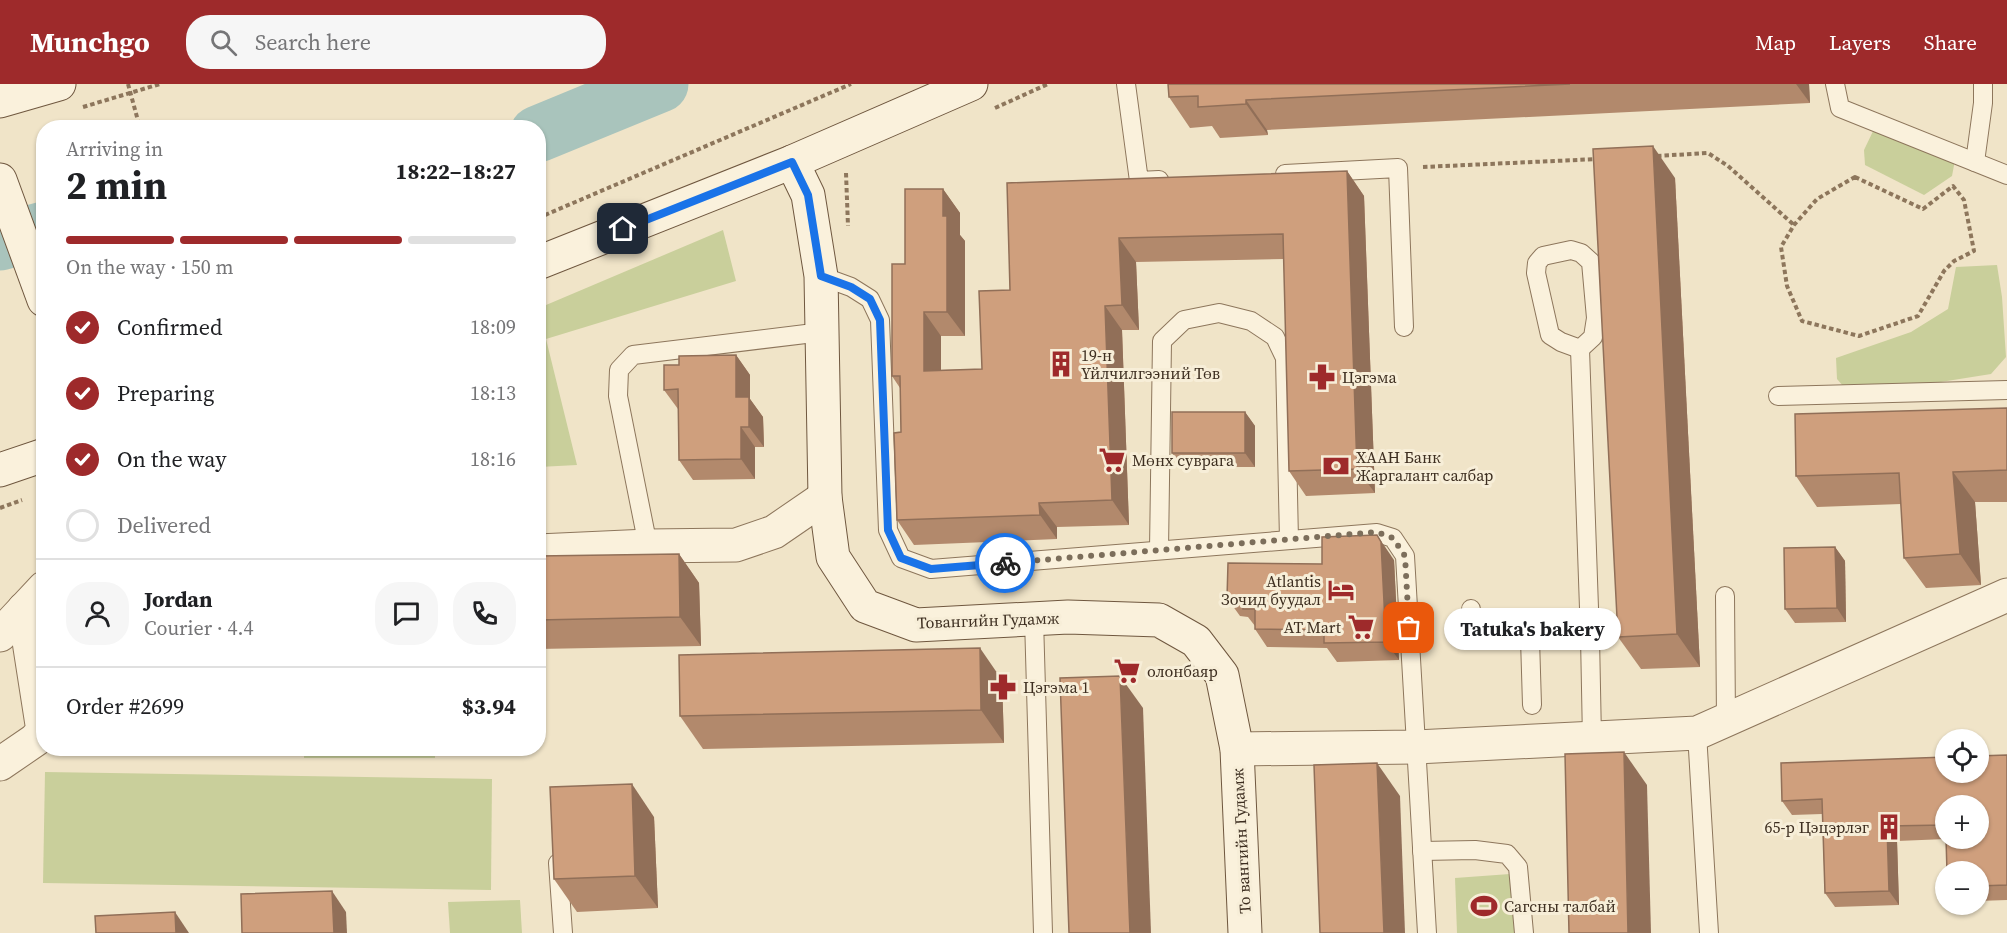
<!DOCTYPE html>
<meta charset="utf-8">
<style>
body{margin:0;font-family:"Source Serif 4",serif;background:#f6f6f6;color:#202124;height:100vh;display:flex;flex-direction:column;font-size:22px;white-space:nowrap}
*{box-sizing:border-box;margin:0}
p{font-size:20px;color:#757577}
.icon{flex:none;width:33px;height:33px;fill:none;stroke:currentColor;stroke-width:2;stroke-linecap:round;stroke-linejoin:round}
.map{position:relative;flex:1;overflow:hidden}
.sheet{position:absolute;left:36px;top:36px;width:510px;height:636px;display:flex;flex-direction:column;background:#fff;border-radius:24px;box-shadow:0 2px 4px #0004}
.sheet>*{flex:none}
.tools{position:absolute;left:1935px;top:645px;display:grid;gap:12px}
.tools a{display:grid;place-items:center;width:54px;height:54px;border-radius:50%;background:#fff;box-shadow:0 2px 4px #0004;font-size:30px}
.pin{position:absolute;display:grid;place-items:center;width:51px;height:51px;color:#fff;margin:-26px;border-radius:12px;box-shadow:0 3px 9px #0006}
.courier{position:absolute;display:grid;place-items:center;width:60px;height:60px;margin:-30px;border:4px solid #1a73e8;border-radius:50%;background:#fff;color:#222;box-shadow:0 2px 8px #0007}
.bubble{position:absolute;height:42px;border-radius:21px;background:#fff;box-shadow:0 2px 4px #0004;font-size:20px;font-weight:700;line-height:42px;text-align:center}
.overview em{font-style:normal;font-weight:700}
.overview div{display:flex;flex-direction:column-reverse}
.overview{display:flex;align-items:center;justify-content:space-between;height:102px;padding:0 30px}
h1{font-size:39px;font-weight:700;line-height:45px}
.bar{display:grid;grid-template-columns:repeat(4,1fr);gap:9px 6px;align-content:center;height:72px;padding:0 30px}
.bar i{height:8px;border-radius:4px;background:#e0e0e0}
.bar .active{background:#9e2a2b}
.bar p{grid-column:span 4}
.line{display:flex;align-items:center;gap:15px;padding:0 30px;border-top:2px solid #e0e0e0}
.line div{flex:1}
.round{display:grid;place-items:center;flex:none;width:63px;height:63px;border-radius:24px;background:#f6f6f6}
ol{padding:0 30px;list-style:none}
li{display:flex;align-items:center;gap:18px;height:66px}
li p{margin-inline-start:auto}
li .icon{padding:6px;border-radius:50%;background:#9e2a2b;color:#fff;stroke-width:4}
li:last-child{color:#757577}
li i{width:33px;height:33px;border:3px solid #e0e0e0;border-radius:50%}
header{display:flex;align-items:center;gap:36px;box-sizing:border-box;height:84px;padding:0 30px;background:#9e2a2b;color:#fff}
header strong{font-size:28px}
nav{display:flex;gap:33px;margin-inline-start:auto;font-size:21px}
.search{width:420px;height:54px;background:#f6f6f6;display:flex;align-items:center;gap:15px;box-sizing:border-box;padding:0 21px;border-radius:24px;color:#757577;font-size:22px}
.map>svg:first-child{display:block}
</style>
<header>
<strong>Munchgo</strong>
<div class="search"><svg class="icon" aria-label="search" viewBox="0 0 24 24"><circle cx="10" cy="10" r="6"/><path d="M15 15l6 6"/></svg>Search here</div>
<nav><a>Map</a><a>Layers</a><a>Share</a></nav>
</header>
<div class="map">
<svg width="2007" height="849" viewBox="0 0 2007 849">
<rect width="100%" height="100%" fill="#f0e4c8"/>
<g fill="#c9cf9b">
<polygon points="1876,41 1955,76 1952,92 1924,111 1865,81 1864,66"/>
<polygon points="723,146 736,197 546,255 577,381 539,383 539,224"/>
<polygon points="1997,181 2002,213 2006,273 1991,290 1928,300 1844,303 1837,295 1836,274 1911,248 1948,225 1956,183"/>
<rect x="304" y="665" width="131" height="9"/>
<polygon points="45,688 492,695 491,806 43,799"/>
<polygon points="1510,790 1515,849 1457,849 1455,794"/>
<polygon points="520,816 522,849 450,849 448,818"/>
</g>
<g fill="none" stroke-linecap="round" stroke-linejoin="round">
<g stroke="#a9c4bc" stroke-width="57">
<polyline points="538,50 660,0"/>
<polyline points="0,158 44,146"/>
</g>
<g stroke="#8d765c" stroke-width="20">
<g id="lane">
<polyline points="1126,0 1139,97 1159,96"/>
<polyline points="1835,0 1840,24 2007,91"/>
<polyline points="1975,78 1983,19 1983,0"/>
<polyline points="1285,90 1398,84 1404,243"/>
<polygon points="1571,166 1581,169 1591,178 1596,234 1593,253 1580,265 1561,258 1550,251 1536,189 1537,179 1543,172"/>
<polyline points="821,192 851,203 870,215 880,236 888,446 901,474 931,485 1377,449 1393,454 1405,472 1427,849"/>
<polyline points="1580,265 1590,553 1592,655"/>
<polyline points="1778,312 2007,306"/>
<polyline points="648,462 618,312 619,286 633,271 822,248"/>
<polyline points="1159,466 1162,257 1184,236 1219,229 1251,237 1275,253 1285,274 1289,456"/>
<polyline points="1725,512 1726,637"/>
<polyline points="1471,525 1472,556 1530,555"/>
<polyline points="1034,535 1043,849"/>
<polyline points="1532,621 1530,555 1590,553"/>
<polyline points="1697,649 1709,849"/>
<polyline points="1422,767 1475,766 1507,770 1518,783 1524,849"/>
<polyline points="558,779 563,849"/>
</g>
</g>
<g stroke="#8d765c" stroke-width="35">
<g id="street">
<polyline points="538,467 648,462 736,461 774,448 825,413"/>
<polyline points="0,551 44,504"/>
<polyline points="1237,665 1416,663 1697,649 2007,511"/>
<polyline points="0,680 35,656 43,647 24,525"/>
</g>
</g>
<g stroke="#6f573f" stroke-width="35">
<g id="secondary">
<polyline points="0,17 59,0"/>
<polyline points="792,78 808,111 821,192 825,413 833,473 865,522 916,541 1068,533 1159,536 1196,557 1222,591 1237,665 1245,849"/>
<polyline points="0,96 44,216"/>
<polyline points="538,179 792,78 971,0"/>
<polyline points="0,386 44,371"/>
</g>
</g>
<g stroke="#8d765c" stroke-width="4" stroke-dasharray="4.5 3" stroke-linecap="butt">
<polyline points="83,23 160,0"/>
<polyline points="995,24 1048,0"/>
<polyline points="1657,72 1708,69 1728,82 1794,141"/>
<polyline points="1423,83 1598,75"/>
<polyline points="846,89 848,142"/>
<polygon points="1855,93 1923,125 1953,102 1964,116 1974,167 1954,177 1944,187 1918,232 1859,252 1802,237 1787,202 1781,163 1794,141 1817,115"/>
<polyline points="538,134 851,0"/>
<polyline points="0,424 22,416"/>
</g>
<use href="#lane" stroke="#faf1dc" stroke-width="18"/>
<use href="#street" stroke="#faf1dc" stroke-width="33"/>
<use href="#secondary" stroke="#faf1dc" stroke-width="33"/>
<polyline stroke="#8d765c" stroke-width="4" stroke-dasharray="4.5 3" stroke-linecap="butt" points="128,0 140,44"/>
</g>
<g fill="#b2896c">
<polygon points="1168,0 1809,0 1810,19 1267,46 1268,51 1220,54 1212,42 1190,44 1169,13"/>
<polygon points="1347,87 1364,112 1375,409 1306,412 1289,387 1284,175 1136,178 1139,246 1122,246 1129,441 1057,443 1057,455 914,461 897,436 901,348 900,304 892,292 905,180 943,105 960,129 960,151 965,157 965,252 941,252 941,286 982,285 1010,206 1007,99"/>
<polygon points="1675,94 1700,583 1641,585 1618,553"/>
<polygon points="736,271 750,291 750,315 763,333 764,363 755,363 755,395 693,396 679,376 678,325 664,306 679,281"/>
<polygon points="2007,324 2007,418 1975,418 1981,501 1926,504 1904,474 1901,420 1817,423 1796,392"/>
<polygon points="1245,328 1255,342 1255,383 1182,383 1172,369"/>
<polygon points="1835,463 1845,477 1846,538 1795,539 1785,525"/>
<polygon points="679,470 699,499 701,562 538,565 538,472"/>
<polygon points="1394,476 1399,576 1337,578 1327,564 1267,563 1255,545 1255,542 1248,533 1240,532 1227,514 1322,480"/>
<polygon points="1002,596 1004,659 703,665 680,632"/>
<polygon points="2007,671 2007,816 1978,817 1978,788 1946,755 1897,757 1899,821 1835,823 1825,809 1822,730 1792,731 1782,717"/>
<polygon points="654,733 658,824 577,828 554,795"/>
</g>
<g fill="#916f58">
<polygon points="1796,0 1809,0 1810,19"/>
<polygon points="1246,16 1267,46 1268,51 1246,20"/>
<polygon points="1653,62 1675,94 1700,583 1677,550"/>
<polygon points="1347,87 1364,112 1375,409 1357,385"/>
<polygon points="943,105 960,129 960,151 965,157 965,252 947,228 943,132"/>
<polygon points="1119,154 1136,178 1139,246 1122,221"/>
<polygon points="1105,222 1122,246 1129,441 1112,416"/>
<polygon points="924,228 941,252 941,312 924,287"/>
<polygon points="736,271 750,291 750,315 763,333 764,363 749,343 736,313"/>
<polygon points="1245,328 1255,342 1255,383 1245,369"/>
<polygon points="741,343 755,363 755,395 741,375"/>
<polygon points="1953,388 1975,418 1981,501 1960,470"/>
<polygon points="1039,419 1057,443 1057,455 1040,431"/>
<polygon points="1377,451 1394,476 1399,576 1386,558"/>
<polygon points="1835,463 1845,477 1846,538 1837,524"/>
<polygon points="679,470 699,499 701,562 680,533"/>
<polygon points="980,564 1002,596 1004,659 981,626"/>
<polygon points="1120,592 1143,624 1151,849 1130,849"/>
<polygon points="1624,668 1647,701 1651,849 1628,849"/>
<polygon points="1377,679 1400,712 1405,849 1384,849"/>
<polygon points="632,700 654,733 658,824 635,792"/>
<polygon points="1887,742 1897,757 1899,821 1889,807"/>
<polygon points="332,807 346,828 347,849 334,849"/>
<polygon points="175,828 189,849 176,849"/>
</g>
<g fill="#cf9f7d" stroke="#916f58" stroke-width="1.5">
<polygon points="1168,0 1570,0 1246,16 1246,20 1198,23 1198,12 1169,13"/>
<polygon points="1653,62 1677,550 1618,553 1593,65"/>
<polygon points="1347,87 1357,385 1289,387 1283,150 1119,154 1122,221 1105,222 1112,416 1039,419 1040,431 897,436 894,349 901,348 900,292 892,292 892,180 905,180 905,105 943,105 943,132 947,132 947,228 924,228 924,287 982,285 979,207 1010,206 1007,99"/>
<polygon points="736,271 736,313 749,313 749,343 741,343 741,375 679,376 678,305 664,306 664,281 679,281 679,272"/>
<polygon points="2007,324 2007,386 1953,388 1960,470 1904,474 1899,389 1796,392 1795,330"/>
<rect x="1172" y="328" width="73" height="41"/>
<polygon points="1377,451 1381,458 1386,558 1324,559 1324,546 1255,545 1255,525 1243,525 1243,515 1227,514 1228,479 1322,480 1322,453"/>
<polygon points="1835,463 1837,524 1785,525 1784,464"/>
<polygon points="679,470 680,533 538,536 538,472"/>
<polygon points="980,564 981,626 680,632 679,571"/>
<polygon points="1120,592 1130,849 1069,849 1060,594"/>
<polygon points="1624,668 1628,849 1569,849 1565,670"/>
<polygon points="2007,671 2007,801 1978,802 1978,788 1947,788 1946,754 1978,754 1978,722 1946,722 1946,748 1945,741 1887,742 1889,807 1825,809 1822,715 1782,717 1781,679 1946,673 1946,688 1978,688 1978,672"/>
<polygon points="1377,679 1384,849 1320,849 1314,681"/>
<polygon points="632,700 635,792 554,795 550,703"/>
<polygon points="332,807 334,849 242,849 241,810"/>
<polygon points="175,828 176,849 96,849 95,832"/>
</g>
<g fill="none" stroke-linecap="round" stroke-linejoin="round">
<polyline stroke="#7c6e5b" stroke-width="6" stroke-dasharray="0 10.8" points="1005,479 1377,448 1393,454 1405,472 1409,544"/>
<polyline stroke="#1a73e8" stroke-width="8" points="623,145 792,78 808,111 821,192 851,203 870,215 880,236 888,446 901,474 931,485 1005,479"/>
</g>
<defs>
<g id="building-bare" transform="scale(2.07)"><path d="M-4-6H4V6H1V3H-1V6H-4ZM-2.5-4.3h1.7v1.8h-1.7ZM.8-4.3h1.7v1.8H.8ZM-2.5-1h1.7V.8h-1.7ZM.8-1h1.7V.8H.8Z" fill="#9e2a2b" stroke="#f7eed8" stroke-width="2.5" paint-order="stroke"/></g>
<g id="pharmacy-bare" transform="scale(2.07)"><path d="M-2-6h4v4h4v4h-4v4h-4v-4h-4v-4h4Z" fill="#9e2a2b" stroke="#f7eed8" stroke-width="2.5" paint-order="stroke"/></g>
<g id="supermarket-bare" transform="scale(2.07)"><path d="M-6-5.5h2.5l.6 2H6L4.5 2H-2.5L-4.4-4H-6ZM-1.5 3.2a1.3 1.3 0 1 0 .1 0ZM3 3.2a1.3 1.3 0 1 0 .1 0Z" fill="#9e2a2b" stroke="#f7eed8" stroke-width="2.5" paint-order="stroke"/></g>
<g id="bank-bare" transform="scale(2.07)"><path d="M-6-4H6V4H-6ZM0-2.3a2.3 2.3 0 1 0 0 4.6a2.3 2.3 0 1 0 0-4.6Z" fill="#9e2a2b" stroke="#f7eed8" stroke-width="2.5" paint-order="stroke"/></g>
<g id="hotel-bare" transform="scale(2.07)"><path d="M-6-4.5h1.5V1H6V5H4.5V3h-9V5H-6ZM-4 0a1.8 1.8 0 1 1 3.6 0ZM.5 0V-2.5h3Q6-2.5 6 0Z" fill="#9e2a2b" stroke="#f7eed8" stroke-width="2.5" paint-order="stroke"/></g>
<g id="stadium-bare" transform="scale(2.07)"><path d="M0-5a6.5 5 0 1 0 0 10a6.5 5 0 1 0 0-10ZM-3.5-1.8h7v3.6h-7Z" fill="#9e2a2b" stroke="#f7eed8" stroke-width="2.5" paint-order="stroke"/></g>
</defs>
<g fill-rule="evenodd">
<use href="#building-bare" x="1061" y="280"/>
<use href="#pharmacy-bare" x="1322" y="293"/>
<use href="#supermarket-bare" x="1112" y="376"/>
<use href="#bank-bare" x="1336" y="382"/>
<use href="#hotel-bare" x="1341" y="506"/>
<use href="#supermarket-bare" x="1361" y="543"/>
<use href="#supermarket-bare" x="1127" y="587"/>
<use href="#pharmacy-bare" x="1003" y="603"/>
<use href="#building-bare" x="1889" y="743"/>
<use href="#stadium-bare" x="1484" y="822"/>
</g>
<g text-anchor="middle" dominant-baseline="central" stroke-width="6" stroke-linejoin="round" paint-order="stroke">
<g font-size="16" fill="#3d2e20" stroke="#f7eed8" text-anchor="start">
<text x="1081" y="271">19-н<tspan x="1081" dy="18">Үйлчилгээний Төв</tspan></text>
<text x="1342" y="293">Цэгэма</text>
<text x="1356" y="373">ХААН Банк<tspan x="1356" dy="18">Жаргалант салбар</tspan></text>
<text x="1132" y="376">Мөнх суврага</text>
<text x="1321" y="497" text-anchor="end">Atlantis<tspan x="1321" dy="18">Зочид буудал</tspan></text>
<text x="1341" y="543" text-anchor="end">AT Mart</text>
<text x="1147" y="587">олонбаяр</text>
<text x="1023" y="603">Цэгэма 1</text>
<text x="1869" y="743" text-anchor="end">65-р Цэцэрлэг</text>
<text x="1504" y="822">Сагсны талбай</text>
</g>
<g font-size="16" fill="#3d2e20" stroke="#f7eed8">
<text transform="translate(988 536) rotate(-2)">Товангийн Гудамж</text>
<text transform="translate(1241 757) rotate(-93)">То вангийн Гудамж</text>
</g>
</g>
</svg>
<div class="tools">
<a><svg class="icon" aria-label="locate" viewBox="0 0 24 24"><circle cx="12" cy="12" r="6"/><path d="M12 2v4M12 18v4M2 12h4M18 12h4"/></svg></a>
<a>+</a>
<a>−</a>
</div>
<div class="pin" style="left:1409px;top:544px;background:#ea580c"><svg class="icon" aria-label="bag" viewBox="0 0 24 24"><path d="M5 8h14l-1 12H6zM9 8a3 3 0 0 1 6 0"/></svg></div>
<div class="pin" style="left:623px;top:145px;background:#1f2937"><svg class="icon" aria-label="home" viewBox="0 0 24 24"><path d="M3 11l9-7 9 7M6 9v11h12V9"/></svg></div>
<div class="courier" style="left:1005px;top:479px"><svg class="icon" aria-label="bike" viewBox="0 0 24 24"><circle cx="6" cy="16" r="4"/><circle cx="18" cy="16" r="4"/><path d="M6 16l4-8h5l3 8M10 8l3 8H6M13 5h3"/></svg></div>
<div class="bubble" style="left:1444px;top:524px;width:177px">Tatuka's bakery</div>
<section class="sheet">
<div class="overview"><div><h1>2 min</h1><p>Arriving in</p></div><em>18:22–18:27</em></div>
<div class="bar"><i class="active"></i><i class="active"></i><i class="active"></i><i></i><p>On the way · 150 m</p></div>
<ol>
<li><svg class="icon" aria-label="check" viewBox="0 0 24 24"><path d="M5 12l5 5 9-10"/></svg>Confirmed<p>18:09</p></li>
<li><svg class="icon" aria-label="check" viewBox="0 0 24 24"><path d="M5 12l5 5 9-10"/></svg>Preparing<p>18:13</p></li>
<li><svg class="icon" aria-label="check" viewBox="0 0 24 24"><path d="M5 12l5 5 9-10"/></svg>On the way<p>18:16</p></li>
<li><i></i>Delivered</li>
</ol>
<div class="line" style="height:108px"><a class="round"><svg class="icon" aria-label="person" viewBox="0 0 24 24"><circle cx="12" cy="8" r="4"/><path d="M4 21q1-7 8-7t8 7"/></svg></a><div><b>Jordan</b><p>Courier · 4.4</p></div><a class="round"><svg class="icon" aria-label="chat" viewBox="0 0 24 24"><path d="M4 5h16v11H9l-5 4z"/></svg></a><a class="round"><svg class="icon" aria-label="phone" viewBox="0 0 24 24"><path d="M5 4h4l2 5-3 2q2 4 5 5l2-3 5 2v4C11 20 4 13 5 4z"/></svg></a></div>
<div class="line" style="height:78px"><div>Order #2699</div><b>$3.94</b></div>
</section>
</div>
